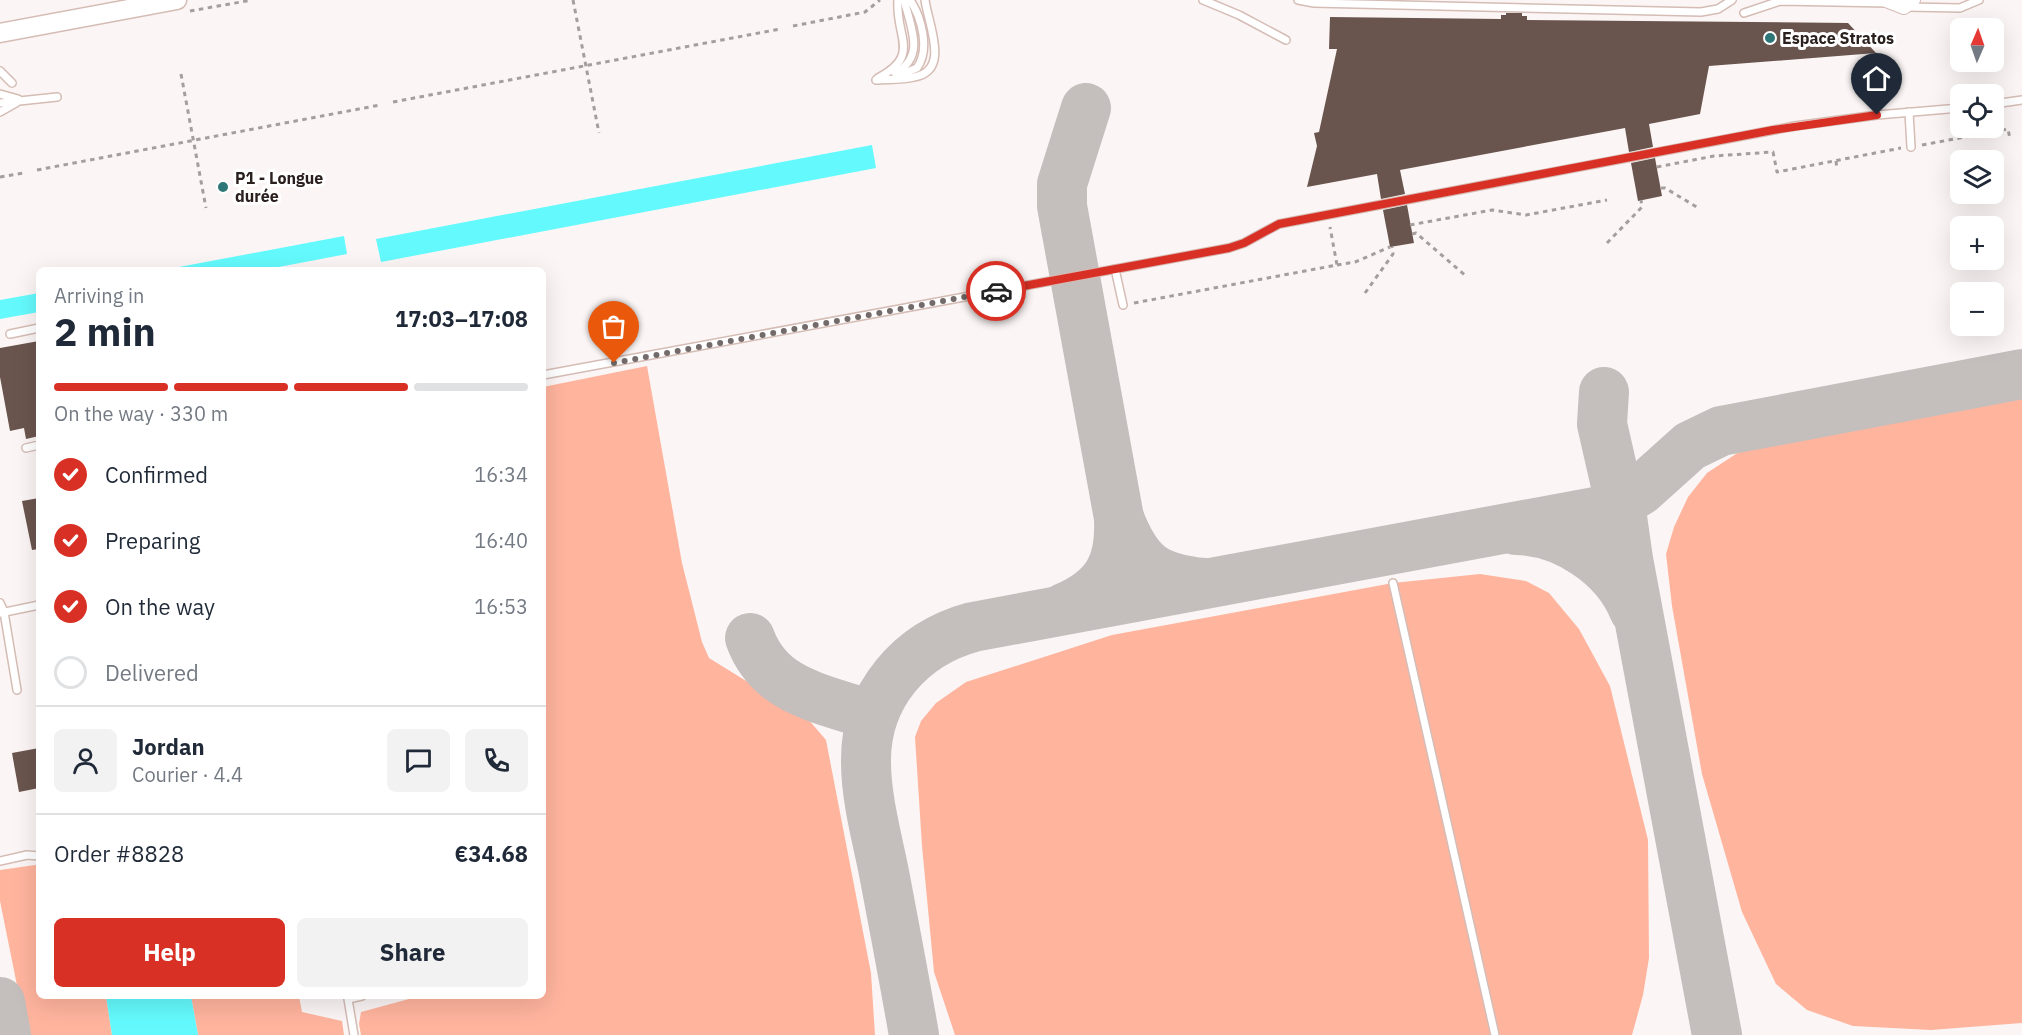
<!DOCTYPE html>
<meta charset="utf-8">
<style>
body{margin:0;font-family:"IBM Plex Sans",sans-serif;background:#f2f2f3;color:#1f2937;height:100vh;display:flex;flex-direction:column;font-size:22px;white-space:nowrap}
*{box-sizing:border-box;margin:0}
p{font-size:20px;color:#747a83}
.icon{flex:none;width:33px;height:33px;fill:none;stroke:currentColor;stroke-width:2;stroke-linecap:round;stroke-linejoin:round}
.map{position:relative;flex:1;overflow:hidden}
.details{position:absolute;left:36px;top:267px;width:510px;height:732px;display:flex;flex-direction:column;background:#fff;border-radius:9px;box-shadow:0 6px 24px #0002}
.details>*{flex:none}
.needle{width:39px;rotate:2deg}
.tools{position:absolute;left:1950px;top:18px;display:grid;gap:12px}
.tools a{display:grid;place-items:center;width:54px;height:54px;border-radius:9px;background:#fff;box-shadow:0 6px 24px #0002;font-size:30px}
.pin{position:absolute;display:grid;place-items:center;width:51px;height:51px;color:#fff;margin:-62px -26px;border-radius:50% 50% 50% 0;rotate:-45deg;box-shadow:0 0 6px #0007}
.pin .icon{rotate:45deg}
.courier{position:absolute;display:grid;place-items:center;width:60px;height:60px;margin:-30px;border:4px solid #d93025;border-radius:50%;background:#fff;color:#222;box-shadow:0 2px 8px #0007}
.head em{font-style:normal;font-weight:700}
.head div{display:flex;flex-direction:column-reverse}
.head{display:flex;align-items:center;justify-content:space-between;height:102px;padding:0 18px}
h1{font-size:39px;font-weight:700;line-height:45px}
.bar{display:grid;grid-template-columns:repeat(4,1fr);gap:9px 6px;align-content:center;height:72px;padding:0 18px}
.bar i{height:8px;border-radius:4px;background:#e0e1e3}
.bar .on{background:#d93025}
.bar p{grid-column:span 4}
.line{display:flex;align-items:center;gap:15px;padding:0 18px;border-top:2px solid #e0e1e3}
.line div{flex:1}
.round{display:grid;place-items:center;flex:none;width:63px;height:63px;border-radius:9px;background:#f2f2f3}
ol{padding:0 18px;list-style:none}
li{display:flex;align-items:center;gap:18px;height:66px}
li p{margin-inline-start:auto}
li .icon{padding:6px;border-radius:50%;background:#d93025;color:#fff;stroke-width:4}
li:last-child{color:#747a83}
li i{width:33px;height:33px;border:3px solid #e0e1e3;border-radius:50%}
.primary-button{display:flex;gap:12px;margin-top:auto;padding:12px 18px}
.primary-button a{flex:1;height:69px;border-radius:9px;background:#d93025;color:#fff;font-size:24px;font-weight:700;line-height:69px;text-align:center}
.primary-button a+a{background:#f2f2f3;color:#1f2937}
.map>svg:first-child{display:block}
</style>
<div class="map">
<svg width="2022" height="1035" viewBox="0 0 2022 1035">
<rect width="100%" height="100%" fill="#fbf6f5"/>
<g fill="#ffb49e">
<polygon points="647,366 682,563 702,642 709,658 808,719 826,740 871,973 875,1035 361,1035 359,1024 361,1012 420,996 543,996 543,387"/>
<polygon points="2022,399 2022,1023 1931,1030 1853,1026 1807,1010 1776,984 1742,912 1702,774 1672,606 1666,554 1674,527 1688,497 1707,473 1742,450"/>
<polygon points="1480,574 1526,581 1549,593 1579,629 1610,686 1648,840 1649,958 1643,995 1632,1035 955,1035 934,972 922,846 915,737 921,721 936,703 966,682 1112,635 1393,583"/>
<polygon points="35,865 39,866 39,996 106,996 112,1035 27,1035 0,901 0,870"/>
<polygon points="191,996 299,996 302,1012 342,1021 344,1035 198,1035"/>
</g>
<g fill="#64fafd">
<polygon points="872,145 876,168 381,262 376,239"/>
<polygon points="344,236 347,254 263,270 163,270"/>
<polygon points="39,293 39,312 0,319 0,300"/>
<polygon points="106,996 191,996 198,1035 112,1035"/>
</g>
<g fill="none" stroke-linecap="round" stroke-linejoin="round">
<g stroke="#c4bebd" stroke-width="50">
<polyline points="1086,108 1062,184 1062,206 1119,518"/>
<polyline points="1604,392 1602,424 1620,503 1628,559 1717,1035"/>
<path d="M1516,530C1565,531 1616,565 1634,610"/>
<path d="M1064,608C1108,589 1121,564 1119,518C1137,565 1154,578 1204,583"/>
<path d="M750,638C770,693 823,698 873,716"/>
<polyline points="0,1002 6,1035"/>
<path d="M914,1035C905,983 895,931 885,878C878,841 866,800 866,762C865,696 910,644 973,627L1600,511L1620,503L1641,490L1690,446L1721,431L2022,374"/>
</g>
</g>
<g fill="#6a544e">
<polygon points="1506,13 1522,13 1522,16 1527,16 1527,20 1848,23 1876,53 1709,66 1700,114 1649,124 1653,147 1629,152 1625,128 1400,170 1405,194 1381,199 1377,174 1307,187 1317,146 1314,133 1319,132 1337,49 1329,49 1330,17 1501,19 1501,15 1506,15"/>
<polygon points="1655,158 1662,196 1638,201 1631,163"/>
<polygon points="1407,205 1414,243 1390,247 1383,210"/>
<polygon points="39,341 39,436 26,439 24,428 10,431 0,377 0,348"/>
<polygon points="39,498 39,549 32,550 22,501"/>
<polygon points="39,748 39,788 19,792 12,753"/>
</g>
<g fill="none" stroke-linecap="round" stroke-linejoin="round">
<g stroke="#d5bcb5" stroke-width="10">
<g id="service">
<polyline points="1203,0 1239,15 1286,40"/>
<polyline points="1298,0 1314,3 1701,12 1718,9 1732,0"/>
<polyline points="1907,7 1960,8 1979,0"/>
<polyline points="1744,13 1780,1 1888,3"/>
<polyline points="0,71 12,83"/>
<path d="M895,73C926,57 911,27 904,0"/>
<path d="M899,75L917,68C930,50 922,18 910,0"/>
<path d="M878,78C922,55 895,37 898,0"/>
<path d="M876,80C888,79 902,80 914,77C951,71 928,24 925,0"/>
<polyline points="0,94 18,99"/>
<polyline points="0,103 57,97"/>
<polyline points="1994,104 2022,100"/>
<polyline points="0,112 16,103"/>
<polyline points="1909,112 1911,147"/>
<polyline points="1115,269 1123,305"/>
<polyline points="10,334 39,328"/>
<polyline points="543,375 1229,248 1244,243 1279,224 1795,126 1877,115 1960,108"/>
<polyline points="26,448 39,445"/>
<polyline points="1393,583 1495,1035"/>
<polyline points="0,603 4,612 17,690"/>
<polyline points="0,613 39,605"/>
<polyline points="0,861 27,855 39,856"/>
<polyline points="354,1035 348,999 362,996"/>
</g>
</g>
<g stroke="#d5bcb5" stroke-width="16">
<polyline id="minor" points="1886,0 1904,7 1913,0"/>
</g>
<g stroke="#d5bcb5" stroke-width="21">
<polyline id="tertiary" points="0,33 177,0"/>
</g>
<g stroke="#a59e9d" stroke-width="3" stroke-dasharray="4.5 4.5" stroke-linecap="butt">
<polyline points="573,0 599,133"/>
<polyline points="190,11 252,0"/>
<polyline points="793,26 865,12 880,0"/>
<polyline points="181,74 206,208"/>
<polyline points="393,102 780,29"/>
<polyline points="1922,145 2008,129 2010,139"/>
<polyline points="1836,161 1837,169"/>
<polyline points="1657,167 1714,156 1773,152 1777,172 1901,148"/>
<polyline points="37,170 380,105"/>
<polyline points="0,177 24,173"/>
<polyline points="1661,188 1665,188 1700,209"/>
<polyline points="1410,225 1492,210 1526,215 1607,200"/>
<polyline points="1412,234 1416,233 1466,276"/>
<polyline points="1607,243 1642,207 1641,200"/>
<polyline points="1337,265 1355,262 1390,247"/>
<polyline points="1365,293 1393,254 1392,247"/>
<polyline points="1134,303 1337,265 1330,227"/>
</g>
<use href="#service" stroke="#fff" stroke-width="7"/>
<use href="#minor" stroke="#fff" stroke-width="14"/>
<use href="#tertiary" stroke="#fff" stroke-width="18"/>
</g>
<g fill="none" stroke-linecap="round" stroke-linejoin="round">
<polyline stroke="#736b69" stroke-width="6" stroke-dasharray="0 10.8" points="614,363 996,291"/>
<polyline stroke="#d93025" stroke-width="8" points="996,291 1229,248 1244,243 1279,224 1773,130 1877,115"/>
</g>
<g fill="#2d7778" stroke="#fff" stroke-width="2">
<circle cx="1770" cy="38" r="6"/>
<circle cx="223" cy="187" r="6"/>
</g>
<g text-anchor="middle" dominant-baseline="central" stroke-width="6" stroke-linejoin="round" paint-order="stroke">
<g font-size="16" font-weight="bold" fill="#2a201e" stroke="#fff" text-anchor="start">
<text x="1782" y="38">Espace Stratos</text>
<text x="235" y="178">P1 - Longue<tspan x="235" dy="18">durée</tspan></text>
</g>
</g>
</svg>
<div class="tools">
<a><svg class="needle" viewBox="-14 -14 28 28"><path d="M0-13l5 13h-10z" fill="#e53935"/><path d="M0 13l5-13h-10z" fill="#747a83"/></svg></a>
<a><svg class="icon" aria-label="locate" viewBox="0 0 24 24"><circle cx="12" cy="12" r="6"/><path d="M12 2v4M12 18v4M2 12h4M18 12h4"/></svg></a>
<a><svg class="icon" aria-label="layers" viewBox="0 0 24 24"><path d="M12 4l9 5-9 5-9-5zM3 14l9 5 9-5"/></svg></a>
<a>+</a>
<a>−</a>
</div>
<div class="pin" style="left:614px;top:363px;background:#ea580c"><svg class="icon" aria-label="bag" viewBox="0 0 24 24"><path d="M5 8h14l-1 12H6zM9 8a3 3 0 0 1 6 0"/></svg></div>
<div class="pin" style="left:1877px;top:115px;background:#1f2937"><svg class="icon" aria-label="home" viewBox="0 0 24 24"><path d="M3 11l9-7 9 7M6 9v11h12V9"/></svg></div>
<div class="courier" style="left:996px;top:291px"><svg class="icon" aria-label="car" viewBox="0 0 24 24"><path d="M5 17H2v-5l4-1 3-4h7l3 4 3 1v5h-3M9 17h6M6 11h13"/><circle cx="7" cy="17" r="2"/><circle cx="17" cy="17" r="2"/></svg></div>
<section class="details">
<div class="head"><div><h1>2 min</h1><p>Arriving in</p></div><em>17:03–17:08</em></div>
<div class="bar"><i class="on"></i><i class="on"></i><i class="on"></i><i></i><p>On the way · 330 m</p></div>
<ol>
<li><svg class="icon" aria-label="check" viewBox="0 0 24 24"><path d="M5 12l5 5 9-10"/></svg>Confirmed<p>16:34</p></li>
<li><svg class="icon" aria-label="check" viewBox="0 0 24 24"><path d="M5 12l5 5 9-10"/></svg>Preparing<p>16:40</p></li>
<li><svg class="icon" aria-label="check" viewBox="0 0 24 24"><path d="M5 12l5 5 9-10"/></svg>On the way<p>16:53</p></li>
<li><i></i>Delivered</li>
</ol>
<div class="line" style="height:108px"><a class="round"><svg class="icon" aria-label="person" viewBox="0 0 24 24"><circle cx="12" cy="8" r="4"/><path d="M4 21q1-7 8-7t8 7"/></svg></a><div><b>Jordan</b><p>Courier · 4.4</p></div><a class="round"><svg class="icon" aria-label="chat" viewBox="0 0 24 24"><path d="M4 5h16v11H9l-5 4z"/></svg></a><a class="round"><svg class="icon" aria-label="phone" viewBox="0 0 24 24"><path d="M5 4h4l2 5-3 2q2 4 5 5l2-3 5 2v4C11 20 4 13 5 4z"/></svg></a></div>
<div class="line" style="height:78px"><div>Order #8828</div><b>€34.68</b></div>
<div class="primary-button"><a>Help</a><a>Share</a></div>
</section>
</div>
